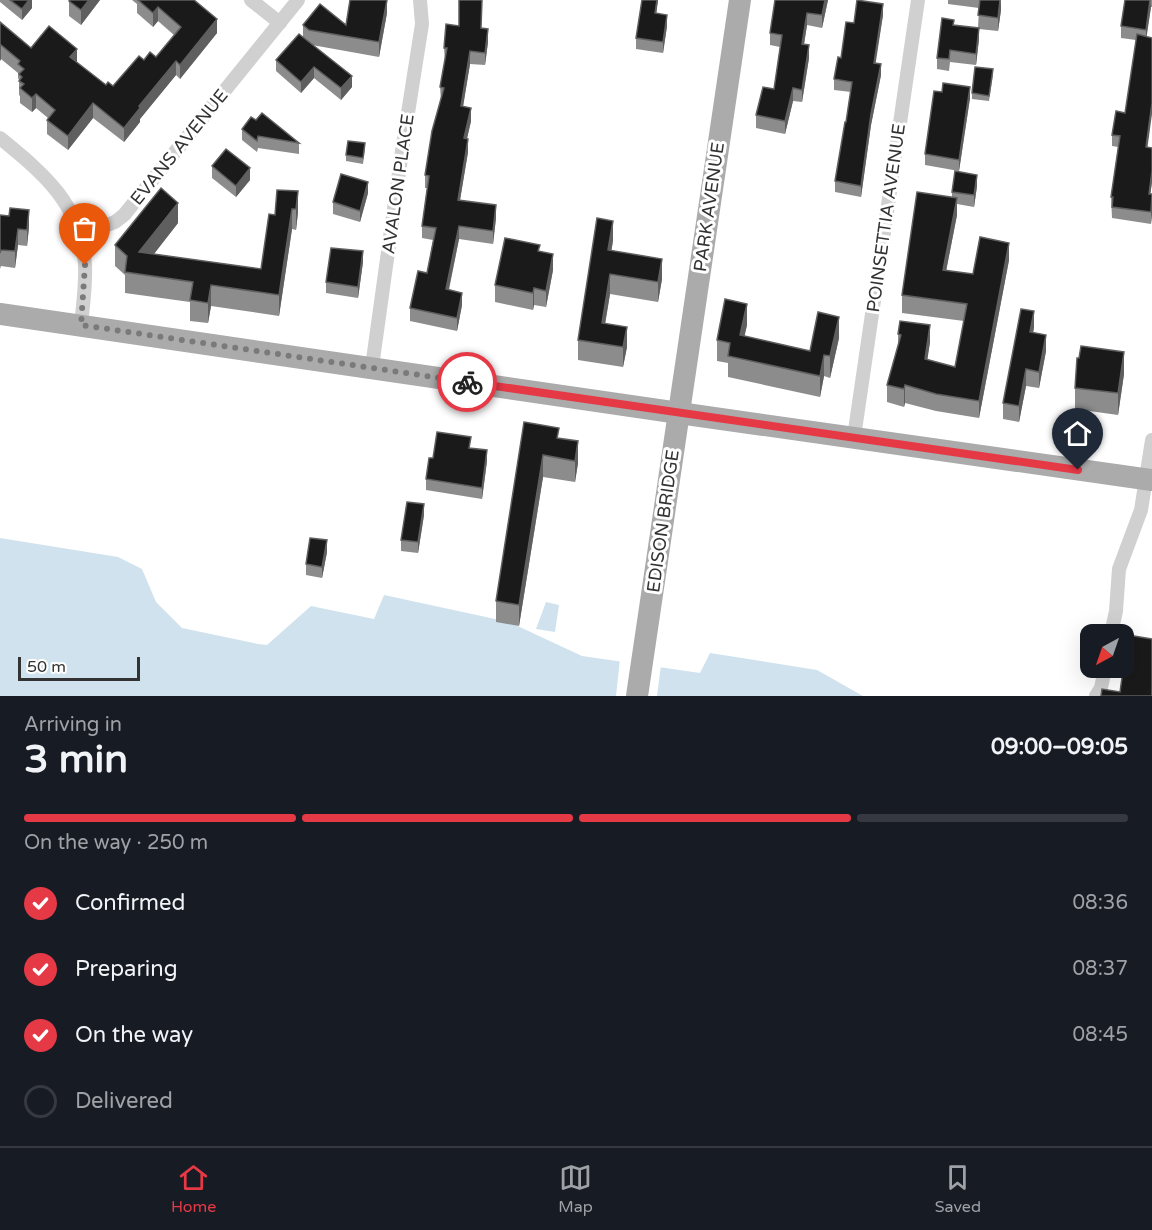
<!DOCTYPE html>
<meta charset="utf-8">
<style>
body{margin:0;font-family:"Varela Round",sans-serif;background:#20242c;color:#f1f3f6;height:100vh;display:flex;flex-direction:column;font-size:22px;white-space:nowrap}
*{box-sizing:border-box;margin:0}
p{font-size:20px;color:#9ea1a6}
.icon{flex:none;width:33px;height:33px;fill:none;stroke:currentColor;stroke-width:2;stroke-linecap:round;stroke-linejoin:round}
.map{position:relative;height:696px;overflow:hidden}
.panel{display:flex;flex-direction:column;background:#171b24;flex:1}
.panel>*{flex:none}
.needle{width:39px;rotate:220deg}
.fabs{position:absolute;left:1080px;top:624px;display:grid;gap:12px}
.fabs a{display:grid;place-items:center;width:54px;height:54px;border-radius:12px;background:#171b24;box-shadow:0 6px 24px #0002;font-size:30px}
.scale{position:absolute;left:18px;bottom:15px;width:122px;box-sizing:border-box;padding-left:6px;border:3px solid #333;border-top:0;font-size:16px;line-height:21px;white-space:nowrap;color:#333;-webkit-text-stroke:4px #fff;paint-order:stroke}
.pin{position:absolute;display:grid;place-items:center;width:51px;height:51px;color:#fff;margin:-62px -26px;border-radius:50% 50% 50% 0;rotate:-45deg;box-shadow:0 0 6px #0007}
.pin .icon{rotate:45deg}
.courier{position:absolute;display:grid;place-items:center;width:60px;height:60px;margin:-30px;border:4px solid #e63946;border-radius:50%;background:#fff;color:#222;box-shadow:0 2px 8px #0007}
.head em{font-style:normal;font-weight:700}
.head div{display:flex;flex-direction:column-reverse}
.head{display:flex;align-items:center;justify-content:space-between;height:102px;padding:0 24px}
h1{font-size:39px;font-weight:700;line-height:45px}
.bar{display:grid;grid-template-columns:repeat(4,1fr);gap:9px 6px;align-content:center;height:72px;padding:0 24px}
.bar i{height:8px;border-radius:4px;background:#363941}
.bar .selected{background:#e63946}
.bar p{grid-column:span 4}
ol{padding:0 24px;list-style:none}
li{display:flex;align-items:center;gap:18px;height:66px}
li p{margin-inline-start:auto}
li .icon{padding:6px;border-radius:50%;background:#e63946;color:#fff;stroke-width:4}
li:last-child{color:#9ea1a6}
li i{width:33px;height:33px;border:3px solid #363941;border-radius:50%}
.menu{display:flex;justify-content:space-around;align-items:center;height:84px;border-top:2px solid #363941;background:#171b24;font-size:16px;color:#9ea1a6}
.menu a{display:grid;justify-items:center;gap:3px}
.menu .selected{color:#e63946}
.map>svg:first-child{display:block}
</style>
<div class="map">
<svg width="1152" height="696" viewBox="0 0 1152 696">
<rect width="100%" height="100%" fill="#fff"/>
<g fill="#cfe2ee">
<polygon points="0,538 118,557 142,569 156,602 182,628 258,644 267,645 311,606 374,619 384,595 509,622 582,656 700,673 710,653 817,670 863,696 0,696"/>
<polygon points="546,602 559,605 555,632 536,629"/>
</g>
<polygon fill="#fff" points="620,659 661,665 657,696 616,696"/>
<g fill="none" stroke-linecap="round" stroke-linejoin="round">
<g stroke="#d0d0d0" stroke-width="14">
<polyline points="251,0 280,23"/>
<path d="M0,138C44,174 81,204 85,265C86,285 83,305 81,325"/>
<polyline points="81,235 115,222 124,215 298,0"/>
<polyline points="372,367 402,151 422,24 420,0"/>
<polyline points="854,437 918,0"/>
<polyline points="1111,634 1116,611 1119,569 1141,510 1152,440"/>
<polyline points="1096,696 1101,688 1105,668"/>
</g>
<g stroke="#ababab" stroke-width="22">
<polyline points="0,314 679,413 1152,480"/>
<polyline points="637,696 740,0"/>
</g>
</g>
<g fill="#8c8c8c">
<polygon points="0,0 32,0 32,8 22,20 0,2"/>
<polygon points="70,0 100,0 81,25 69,16 69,1"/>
<polygon points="132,0 194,0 217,33 180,79 176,75 140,119 140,122 124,142 93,118 68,150 47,134 47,120 48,118 36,108 32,112 20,103 20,96 19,95 19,80 18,78 18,73 1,59 0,61 0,22 31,48 77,63 106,85 113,86 144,60 156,57 174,35 158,21 153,27 137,13 137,4"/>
<polygon points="658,0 656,14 667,26 663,53 636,49 636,38"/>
<polygon points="828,0 822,28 807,25 804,44 809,58 802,102 793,101 785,134 756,128 756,115 774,89 780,47 770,45 770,33"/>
<polygon points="948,0 1001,0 1001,10 998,31 979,29 979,39 976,65 950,62 949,71 937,69 937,58 954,25 978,28 979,8 948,4"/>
<polygon points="1125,0 1152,0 1152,7 1151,7 1146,37 1147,147 1152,148 1152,182 1150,194 1152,194 1152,213 1151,224 1112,218 1111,197 1118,147 1112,146 1112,135 1125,113 1136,40 1121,38 1121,26"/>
<polygon points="387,13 379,57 312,45 352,87 341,100 314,78 301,93 276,71 276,60 303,37 303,25 346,25"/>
<polygon points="883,15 875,63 881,75 871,125 861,197 835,192 835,181 846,122 851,92 834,90 834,79 854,23"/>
<polygon points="459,26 481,28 488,42 485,65 470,64 463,106 471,121 467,139 468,152 460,200 496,218 493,244 459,239 449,290 462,305 457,331 410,321 410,308 427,273 433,240 422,238 422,226 427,188 425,188 425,175 441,100 440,87 445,61 444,48"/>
<polygon points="993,75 989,101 972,99 972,93"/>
<polygon points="942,92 970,98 959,171 925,165 925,154"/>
<polygon points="256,120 299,143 299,154 258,148 257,152 242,140 242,129"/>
<polygon points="365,149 363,164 346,161 346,155"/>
<polygon points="212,166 250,180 236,197 212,178"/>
<polygon points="977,186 974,207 957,204 957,215 946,271 973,274 1009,260 979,418 936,411 905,403 904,407 887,402 887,385 898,345 898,334 930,342 927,359 955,367 964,321 902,313 902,295 952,197 952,192"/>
<polygon points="298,191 298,212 296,230 292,229 279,316 211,306 208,323 190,321 190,302 125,293 125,275 115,266 115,245 178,223 154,254 261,269 275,215"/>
<polygon points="368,193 360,222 333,214 333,202"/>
<polygon points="0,215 29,227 27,246 18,245 15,268 1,266 0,269"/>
<polygon points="613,241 611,251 662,279 658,302 610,294 605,323 627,347 623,367 578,360 578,340"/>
<polygon points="540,251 553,270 546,307 534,305 533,310 495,302 495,285"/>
<polygon points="363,262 358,298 326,293 326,282"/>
<polygon points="747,325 744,336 810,351 839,338 830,378 824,376 820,397 728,377 728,363 717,361 717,340"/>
<polygon points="1034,328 1033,332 1046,351 1039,388 1026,386 1019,422 1003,419 1003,403"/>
<polygon points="1124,374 1118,415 1075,409 1075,388"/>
<polygon points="524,422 559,439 578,463 575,482 543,477 519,626 496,622 496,601"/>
<polygon points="471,448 487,461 482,499 426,490 426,479 433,458"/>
<polygon points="424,515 418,553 401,551 401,540"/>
<polygon points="327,552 322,578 306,575 306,564"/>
</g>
<g fill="#5f5f5f">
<polygon points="29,0 32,0 32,8 22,20 22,9"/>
<polygon points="89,0 100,0 81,25 81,10"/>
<polygon points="387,0 387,13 379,57 379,42"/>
<polygon points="657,0 658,0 655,24 655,13"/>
<polygon points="825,0 828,0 822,28 822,15"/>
<polygon points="1001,0 1001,10 998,31 998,18"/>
<polygon points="1150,0 1151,7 1146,41 1146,30"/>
<polygon points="883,4 883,15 874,74 874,63"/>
<polygon points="158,7 158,21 153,27 153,13"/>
<polygon points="807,13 807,25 802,57 802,44"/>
<polygon points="667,15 667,26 663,53 663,42"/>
<polygon points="217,19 217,33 180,79 180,65"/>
<polygon points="979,28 979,39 976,65 976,54"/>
<polygon points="488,29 488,42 485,65 485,53"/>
<polygon points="1,45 1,59 0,61 0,46"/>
<polygon points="809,45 809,58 802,102 802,90"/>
<polygon points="77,49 77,63 70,57"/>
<polygon points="470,51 470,64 461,119 461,106"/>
<polygon points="176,61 176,75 140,119 140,122 124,142 124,128 139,106"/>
<polygon points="881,64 881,75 871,125 861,197 861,186 871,114"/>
<polygon points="314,67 314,78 301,93 301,82"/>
<polygon points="352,76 352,87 341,100 341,88"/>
<polygon points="970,87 970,98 959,171 959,160"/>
<polygon points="793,88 793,101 785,134 785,121"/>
<polygon points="36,94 36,108 32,112 32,98"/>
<polygon points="93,103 93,118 68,150 68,136"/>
<polygon points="1152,103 1152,114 1146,158 1146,147"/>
<polygon points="471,108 471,121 464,151 464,138"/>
<polygon points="468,139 468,152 458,212 458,200"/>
<polygon points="250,168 250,180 236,197 236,186"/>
<polygon points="1152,171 1152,182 1149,205 1149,194"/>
<polygon points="977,175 977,186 974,207 974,195"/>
<polygon points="368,182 368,193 360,222 360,211"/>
<polygon points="298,191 298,212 296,230 296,209"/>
<polygon points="957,198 957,215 943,287 943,270"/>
<polygon points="1152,202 1152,213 1151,224 1151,212"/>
<polygon points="178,203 178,223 139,273 139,252"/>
<polygon points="496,205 496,218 493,244 493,231"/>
<polygon points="292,209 292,229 279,316 279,295"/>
<polygon points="29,210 29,227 27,246 27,230"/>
<polygon points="613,221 613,241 608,271 608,250"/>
<polygon points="459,226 459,239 446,302 446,289"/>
<polygon points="18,229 18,245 15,268 15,251"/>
<polygon points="1009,243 1009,260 979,418 979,401"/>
<polygon points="363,251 363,262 358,298 358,287"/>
<polygon points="553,254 553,270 546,307 546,291"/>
<polygon points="662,259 662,279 658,302 658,282"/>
<polygon points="610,274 610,294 602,343 602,323"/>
<polygon points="211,285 211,306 208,323 208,303"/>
<polygon points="534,288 534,305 533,310 533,293"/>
<polygon points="462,293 462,305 457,331 457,318"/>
<polygon points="747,304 747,325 740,357 740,335"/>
<polygon points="1034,311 1034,328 1030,348 1030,332"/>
<polygon points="839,317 839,338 830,378 830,356"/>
<polygon points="930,325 930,342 925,376 925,359"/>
<polygon points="627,327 627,347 623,367 623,347"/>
<polygon points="1046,335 1046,351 1039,388 1039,372"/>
<polygon points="1124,352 1124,374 1118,415 1118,393"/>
<polygon points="824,355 824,376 820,397 820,376"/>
<polygon points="1026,369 1026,386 1019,422 1019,406"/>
<polygon points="905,385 905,403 904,407 904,389"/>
<polygon points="578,441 578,463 575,482 575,461"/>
<polygon points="487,450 487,461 482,499 482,488"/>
<polygon points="543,455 543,477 519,626 519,605"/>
<polygon points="424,504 424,515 418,553 418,542"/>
<polygon points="327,540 327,552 322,578 322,567"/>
</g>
<g fill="#1a1a1a" stroke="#5f5f5f" stroke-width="1.5">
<polygon points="10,0 29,0 22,9"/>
<polygon points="70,0 89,0 81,10 69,1"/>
<polygon points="138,0 194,0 217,19 180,65 176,61 139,106 140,108 124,128 93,103 68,136 47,120 55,110 36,94 32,98 20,88 24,84 19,81 22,77 19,74 24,69 18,64 20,61 1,45 0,46 0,22 31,48 49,26 77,49 70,57 106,85 108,82 113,86 139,56 144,60 150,52 156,57 181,27 158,7 153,13"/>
<polygon points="350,0 387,0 379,42 309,30 303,25 320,4 346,25"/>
<polygon points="459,0 482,0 481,28 488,29 485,53 470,51 461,106 471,108 464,138 468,139 458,200 496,205 493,231 459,226 446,289 462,293 457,318 410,308 418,271 427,273 436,228 422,226 429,176 425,175 432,131 444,88 440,87 447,48 444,48 446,24 459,26"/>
<polygon points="642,0 657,0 655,13 667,15 663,42 636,38"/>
<polygon points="775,0 825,0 822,15 807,13 802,44 809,45 802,90 793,88 785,121 756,115 763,87 774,89 782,35 770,33"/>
<polygon points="857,0 883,4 874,63 881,64 871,114 861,186 835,181 845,122 846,122 852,82 834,79 838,57 841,58 846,22 854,23"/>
<polygon points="980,0 1000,0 998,18 978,15"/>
<polygon points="1125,0 1150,0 1146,30 1121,26"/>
<polygon points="942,18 954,20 953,25 979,28 976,54 950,50 949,59 937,58"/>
<polygon points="299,34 352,76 341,88 314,67 301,82 276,60"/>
<polygon points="1137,34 1152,38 1152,103 1146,147 1152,148 1152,171 1149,194 1152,194 1151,212 1112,207 1113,197 1111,197 1120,136 1112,135 1116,111 1125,113"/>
<polygon points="975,67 993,69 989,96 972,93"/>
<polygon points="943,83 970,87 959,160 925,154 934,91 942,92"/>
<polygon points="262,113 299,143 258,136 257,141 242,129 251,117 256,120"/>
<polygon points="348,141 365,143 363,158 346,155"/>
<polygon points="226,149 250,168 236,186 212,166"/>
<polygon points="955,171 977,175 974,195 952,192"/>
<polygon points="341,174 368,182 360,211 333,202"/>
<polygon points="161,188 178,203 139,252 261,269 269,214 275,215 277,190 298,191 296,209 292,209 279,295 211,285 208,303 190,300 193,282 125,272 127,256 115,245"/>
<polygon points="917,192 957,198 943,270 973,274 980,237 1009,243 979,401 936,394 905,385 904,389 887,385 901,335 898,334 900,321 930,325 925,359 955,367 967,304 902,295"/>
<polygon points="10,208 29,210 27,230 18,229 15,251 1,250 0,253 0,215 9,216"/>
<polygon points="597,218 613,221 608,250 662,259 658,282 610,274 602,323 627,327 623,347 578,340"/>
<polygon points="505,238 540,245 538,251 553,254 546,291 534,288 533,293 495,285"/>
<polygon points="331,248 363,251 358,287 326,282"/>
<polygon points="725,299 747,304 740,335 810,351 818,312 839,317 830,356 824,355 820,376 728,356 730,343 717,340"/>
<polygon points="1021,309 1034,311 1030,332 1046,335 1039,372 1026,369 1019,406 1003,403"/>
<polygon points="1081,346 1124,352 1118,393 1075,388 1077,358 1079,358"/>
<polygon points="524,422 559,428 557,438 578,441 575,461 543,455 519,605 496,601"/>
<polygon points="437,432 471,437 469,448 487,450 482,488 426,479 429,458 433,458"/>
<polygon points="407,502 424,504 418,542 401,540"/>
<polygon points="310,538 327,540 322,567 306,564"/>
<polygon points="1128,635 1152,639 1152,696 1101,696 1102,689 1120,692"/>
</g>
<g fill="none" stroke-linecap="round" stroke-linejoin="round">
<polyline stroke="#7a7a7a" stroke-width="6" stroke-dasharray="0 10.8" points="85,265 81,325 467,382"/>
<polyline stroke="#e63946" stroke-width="8" points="467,382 1078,470"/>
</g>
<g text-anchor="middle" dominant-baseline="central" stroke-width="6" stroke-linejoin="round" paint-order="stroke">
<g font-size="18" fill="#333" stroke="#fff">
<text transform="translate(179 147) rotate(-51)">EVANS AVENUE</text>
<text transform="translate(398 184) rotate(-82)">AVALON PLACE</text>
<text transform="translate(709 207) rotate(-82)">PARK AVENUE</text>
<text transform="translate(886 218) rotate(-82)">POINSETTIA AVENUE</text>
<text transform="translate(663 521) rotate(-82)">EDISON BRIDGE</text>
</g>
</g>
</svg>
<div class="fabs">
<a><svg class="needle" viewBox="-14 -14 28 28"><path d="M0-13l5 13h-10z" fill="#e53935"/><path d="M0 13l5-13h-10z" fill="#9ea1a6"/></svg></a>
</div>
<div class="scale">50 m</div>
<div class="pin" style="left:85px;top:265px;background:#ea580c"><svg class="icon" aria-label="bag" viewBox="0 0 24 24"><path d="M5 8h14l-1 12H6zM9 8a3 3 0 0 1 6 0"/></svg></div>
<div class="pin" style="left:1078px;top:470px;background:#1f2937"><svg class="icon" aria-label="home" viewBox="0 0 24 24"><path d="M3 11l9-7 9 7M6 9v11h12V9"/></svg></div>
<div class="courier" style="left:467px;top:382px"><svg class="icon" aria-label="bike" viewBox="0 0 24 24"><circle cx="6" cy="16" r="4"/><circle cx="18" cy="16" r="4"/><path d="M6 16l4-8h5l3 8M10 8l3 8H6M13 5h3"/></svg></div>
</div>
<section class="panel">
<div class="head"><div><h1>3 min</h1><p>Arriving in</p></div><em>09:00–09:05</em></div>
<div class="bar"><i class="selected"></i><i class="selected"></i><i class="selected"></i><i></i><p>On the way · 250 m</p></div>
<ol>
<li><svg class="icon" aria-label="check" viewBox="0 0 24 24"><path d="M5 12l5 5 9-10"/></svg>Confirmed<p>08:36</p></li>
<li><svg class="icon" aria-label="check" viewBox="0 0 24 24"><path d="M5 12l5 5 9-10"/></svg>Preparing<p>08:37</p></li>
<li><svg class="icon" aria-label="check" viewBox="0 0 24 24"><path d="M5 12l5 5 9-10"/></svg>On the way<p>08:45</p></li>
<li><i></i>Delivered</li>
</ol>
</section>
<nav class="menu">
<a class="selected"><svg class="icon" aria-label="home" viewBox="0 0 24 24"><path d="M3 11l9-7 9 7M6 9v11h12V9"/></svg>Home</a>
<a><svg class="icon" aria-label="map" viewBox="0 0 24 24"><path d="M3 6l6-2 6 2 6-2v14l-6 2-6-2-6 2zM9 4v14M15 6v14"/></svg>Map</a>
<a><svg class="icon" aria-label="saved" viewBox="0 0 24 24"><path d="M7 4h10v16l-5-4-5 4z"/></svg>Saved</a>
</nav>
